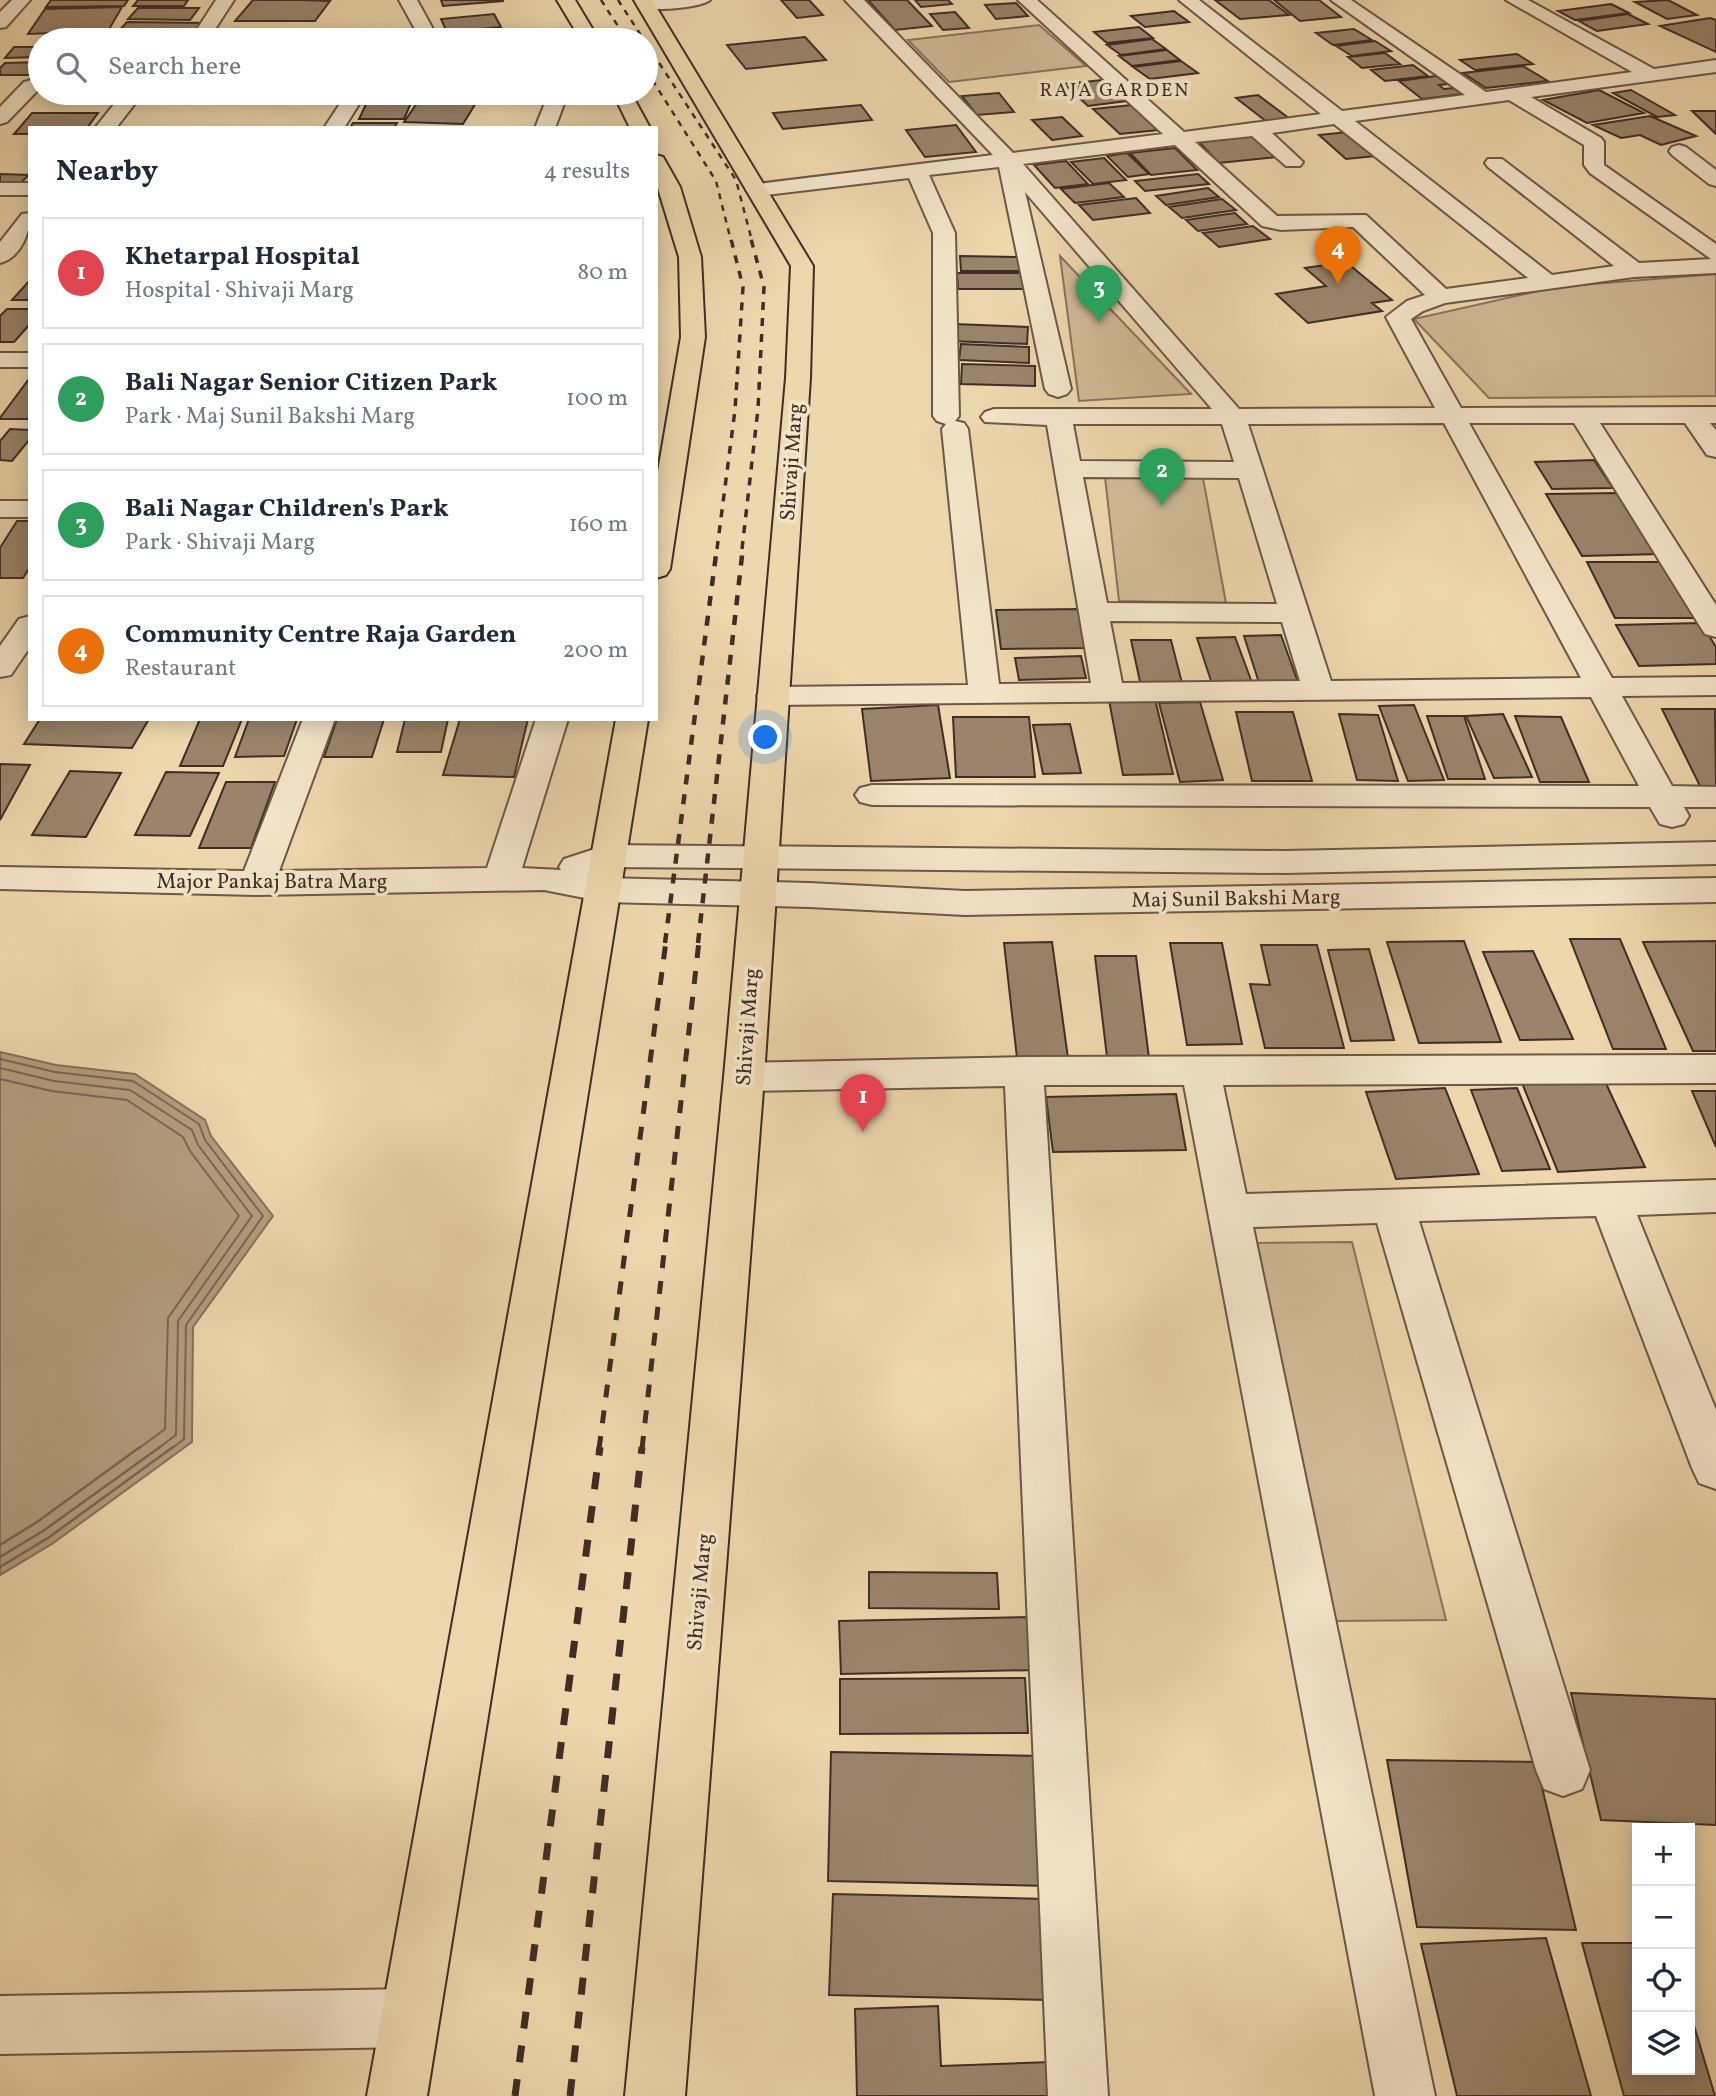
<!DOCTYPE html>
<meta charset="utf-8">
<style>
:root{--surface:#fff;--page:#f2f2f3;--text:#1f2937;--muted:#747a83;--line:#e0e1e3;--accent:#8f2418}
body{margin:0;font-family:Vollkorn,serif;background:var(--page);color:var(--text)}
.controls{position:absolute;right:21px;bottom:21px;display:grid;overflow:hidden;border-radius:0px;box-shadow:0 4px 18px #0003}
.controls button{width:63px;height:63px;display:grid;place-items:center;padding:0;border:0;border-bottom:2px solid var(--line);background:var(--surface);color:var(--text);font:35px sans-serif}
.you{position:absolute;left:766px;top:738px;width:24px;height:24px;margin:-18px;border:5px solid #fff;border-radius:50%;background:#1a73e8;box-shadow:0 0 0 10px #1a73e833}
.badge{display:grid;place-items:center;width:46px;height:46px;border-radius:50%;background:var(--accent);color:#fff;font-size:23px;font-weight:700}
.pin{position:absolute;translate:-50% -58px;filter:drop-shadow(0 2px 4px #0008)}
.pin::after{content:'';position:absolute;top:37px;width:24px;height:21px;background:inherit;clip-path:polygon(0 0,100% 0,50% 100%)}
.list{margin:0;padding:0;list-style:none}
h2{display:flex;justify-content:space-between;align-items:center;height:91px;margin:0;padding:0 28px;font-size:30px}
h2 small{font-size:23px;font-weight:400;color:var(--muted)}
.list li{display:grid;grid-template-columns:46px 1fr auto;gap:21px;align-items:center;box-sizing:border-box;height:112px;margin:0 14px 14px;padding:0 14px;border:2px solid var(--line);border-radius:0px}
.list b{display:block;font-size:26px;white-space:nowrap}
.list p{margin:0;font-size:23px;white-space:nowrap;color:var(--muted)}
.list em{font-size:23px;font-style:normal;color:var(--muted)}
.icon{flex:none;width:38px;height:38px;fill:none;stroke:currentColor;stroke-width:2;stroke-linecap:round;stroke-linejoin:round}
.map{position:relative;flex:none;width:1716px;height:2096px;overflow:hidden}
.search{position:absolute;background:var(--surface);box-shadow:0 4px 18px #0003;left:28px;top:28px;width:630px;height:77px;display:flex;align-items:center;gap:18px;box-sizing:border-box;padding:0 24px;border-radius:38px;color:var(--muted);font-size:26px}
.panel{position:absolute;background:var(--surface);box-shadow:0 4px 18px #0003;left:28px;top:126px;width:630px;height:595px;border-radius:0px}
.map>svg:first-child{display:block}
</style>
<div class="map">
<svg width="1716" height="2096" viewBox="0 0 1716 2096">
<rect width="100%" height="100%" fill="#edd7ac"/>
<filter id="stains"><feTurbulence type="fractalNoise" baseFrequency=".00286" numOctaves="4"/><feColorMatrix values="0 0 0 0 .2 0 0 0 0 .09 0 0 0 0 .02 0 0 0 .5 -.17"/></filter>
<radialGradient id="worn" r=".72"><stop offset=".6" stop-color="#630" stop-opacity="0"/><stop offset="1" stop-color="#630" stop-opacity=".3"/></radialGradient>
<path fill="#d0ba95" stroke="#88745e" stroke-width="2" d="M1039,25L1086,66L949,82L908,40Z
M1060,256L1191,394L1079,401Z
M1716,274V396L1489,398L1414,319L1556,287Z
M1105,477L1203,478L1226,603L1119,601Z
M1352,1242L1446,1620L1334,1621L1257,1243Z"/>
<path fill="#b29d7e" stroke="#84705b" stroke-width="2" d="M0,1052L56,1065L135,1074L205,1120L211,1136L273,1216L193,1327L192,1442L52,1544L0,1575Z"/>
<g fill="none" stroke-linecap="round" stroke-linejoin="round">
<path stroke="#796552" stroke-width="2" d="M0,1059L55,1072L133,1081L199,1124L205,1140L263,1216L186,1325L184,1439L171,1449
M0,1068L54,1081L130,1090L192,1130L198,1145L252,1216L178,1321L176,1435L157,1449
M0,1079L52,1091L127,1100L183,1137L190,1151L239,1216L168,1318L165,1429L138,1449"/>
<path stroke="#796552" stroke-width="2.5" d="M0,1545L37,1522L140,1447
M0,1557L43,1531L160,1447
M0,1567L48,1538L173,1447"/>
</g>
<path fill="#9a856c" stroke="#402d26" stroke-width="2" d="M51,0H128L124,6L46,7Z
M138,0H188L184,6H133Z
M253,0H301L330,1L315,21H235Z
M441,0H503V1L443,6Z
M781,0H809L823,15L797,18Z
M868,0H907L932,26L895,30Z
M915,0H948L952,4L921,7Z
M1215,0H1269L1289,15L1240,19Z
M1274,0H1319L1341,17L1300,21Z
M1668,0L1697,15L1667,19L1635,2Z
M1016,3L1028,16L996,19L985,5Z
M1611,4L1629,13L1575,20L1558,11Z
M122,7L108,31L28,34L45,9Z
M138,8H199L190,20L128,19Z
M1174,11L1189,22L1145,27L1131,16Z
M955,12L969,28L943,30L930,14Z
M494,14L501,27L447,32L441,19Z
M1628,14L1648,24L1597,31L1579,21Z
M1710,18L1716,20V52L1660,26Z
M127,22L205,23L196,34H116Z
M1139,27L1153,38L1107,43L1094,32Z
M1354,29L1372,40L1333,45L1316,33Z
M408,31L411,40L323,39Z
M805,37L826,60L746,69L727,45Z
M1152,39L1166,49L1121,55L1107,45Z
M1375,41L1391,51L1352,56L1336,46Z
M14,47H40V57L5,58Z
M1167,50L1180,60L1132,66L1119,56Z
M1385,53L1400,64L1362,68L1348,57Z
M1517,54L1533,64L1475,70L1460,60Z
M1181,61L1198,73L1150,79L1133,67Z
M40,62V75H0V68L5,63Z
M1413,65L1428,76L1385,81L1371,70Z
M1523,66L1548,81L1486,88L1463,73Z
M1436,76L1448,84L1439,85L1444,89L1453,88L1462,94L1422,99L1399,81Z
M1102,80L1127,101L1088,106L1064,84Z
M1599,90L1644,113L1587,123L1543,100Z
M1631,90L1675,115L1657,117L1613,93Z
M999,93L1014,112L977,115L962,96Z
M1258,95L1290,119L1267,122L1236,98Z
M370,96H414L404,119H359Z
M422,96L479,98L463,124L404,122Z
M861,105L872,120L783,129L773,113Z
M1132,105L1159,130L1120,134L1093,109Z
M1692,111H1716V134Z
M32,113H98L87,128H30V134H14Z
M1650,116L1696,136L1661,145L1640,135L1621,138L1593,125Z
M1062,117L1082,136L1052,140L1032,120Z
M353,123H397L394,128H350Z
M956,125L976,152L925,157L906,130Z
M1348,132L1376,156L1346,159L1319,135Z
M1256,136L1277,157L1219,163L1199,142Z
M1175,148L1197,170L1151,175L1130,153Z
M1127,153L1149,174L1128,177L1107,156Z
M1104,158L1126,180L1093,184L1071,162Z
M1066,161L1088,184L1055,188L1034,165Z
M0,174L29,175L15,188L0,187Z
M1198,174L1209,184L1145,191L1135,181Z
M1109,183L1124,197L1075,203L1061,189Z
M1208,188L1219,197L1166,205L1156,196Z
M1136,198L1150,213L1093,220L1079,205Z
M1222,199L1236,210L1182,218L1169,207Z
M1235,213L1247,224L1198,231L1186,220Z
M1253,226L1270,239L1219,247L1203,233Z
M960,256L1025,257L1027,271H961Z
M1346,262L1392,300L1372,303L1382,311L1308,323L1276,294L1326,286L1305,268Z
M957,273H1024L1026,289H958Z
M30,280V300H12Z
M7,309H30V324L14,342H0V316Z
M954,324L1028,327L1027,344L951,341Z
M961,344L1029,347V363L959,360Z
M962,364L1035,366V386L961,384Z
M29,379L30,419H0V418Z
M10,429L30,430V439L12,461L0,460V441Z
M1594,460L1613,488L1552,489L1535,462Z
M1620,493L1659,554L1582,556L1546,494Z
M17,521H30V567L23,578H0V548Z
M1587,562H1663L1695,618H1615Z
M1080,609L1087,648L1001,649L996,610Z
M1701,623L1716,647V664L1639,666L1616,625Z
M1281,635L1300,688L1261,689L1244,636Z
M1235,637L1254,688L1214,690L1197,638Z
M1131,640H1171L1184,691H1142Z
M1081,656L1086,678L1019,680L1015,658Z
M1155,699L1173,774L1123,775L1109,700Z
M1200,702L1223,780L1180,782L1159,703Z
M938,705L950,778L871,781L862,709Z
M1414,705L1444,780L1408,781L1379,706Z
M1662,709H1715L1716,788H1701Z
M1236,712H1293L1312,781H1252Z
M1339,714L1378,715L1398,781L1357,780Z
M1503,714L1532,777L1494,778L1466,716Z
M1427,716H1464L1485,779H1448Z
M1515,716L1561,717L1589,782H1540Z
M953,717H1029L1035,777H956Z
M40,719H149L132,748L24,744Z
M200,719H242L223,766H180Z
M249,719H297L284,756L235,757Z
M337,719H384L372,757H324Z
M405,719H448L441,752H397Z
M460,719H528L514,777L443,775Z
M1070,724L1081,773L1043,774L1033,725Z
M0,764L30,765L0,820Z
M70,771L121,773L86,837L32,835Z
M166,772L219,773L190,836L135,835Z
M226,782H275L251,848H199Z
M1570,939H1620L1666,1049H1613Z
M1464,941L1501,1042L1419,1043L1387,942Z
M1716,941V1051H1693L1643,942Z
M1052,942L1068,1058H1017L1004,943Z
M1170,943H1222L1242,1044L1187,1045Z
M1261,945H1317L1344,1048H1265L1250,984L1270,985Z
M1369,949L1394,1040L1351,1041L1328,950Z
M1533,951L1573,1039L1520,1040L1483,952Z
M1095,956H1136L1149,1058L1107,1057Z
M1602,1075L1645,1167L1558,1172L1520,1078Z
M1445,1088L1479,1174L1396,1179L1366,1092Z
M1517,1088L1550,1169L1502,1171L1471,1090Z
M1692,1091H1716V1147Z
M1176,1094L1186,1150L1053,1152L1046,1097Z
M869,1572L997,1573L999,1609L869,1608Z
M1031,1617L1036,1670L841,1674L839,1621Z
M1025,1678L1028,1733L840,1734V1679Z
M1571,1693L1716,1699V1825L1601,1820Z
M831,1752L1041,1756L1048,1886L828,1881Z
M1387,1760L1536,1762L1576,1930L1417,1927Z
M833,1894L1045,1899L1049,2000L829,1995Z
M1546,1938L1591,2096H1457L1421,1944Z
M1582,1943H1637V2070H1690V2012L1715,2096H1624Z
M938,2006L941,2066L1051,2062L1054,2096H857L855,2009Z"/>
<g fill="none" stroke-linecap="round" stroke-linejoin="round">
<defs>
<path id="minor" d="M12,0H30L6,27L0,28V12Z
M216,0H234L208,40H190Z
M399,0H417L439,40H421Z
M645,0H710C701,8 645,13 637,5Z
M845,0H864L1013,153L1163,134L1018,0H1037L1184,132L1321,114L1179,0H1199L1342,111L1465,95L1331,0H1351L1486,92L1632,72L1506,0H1528L1654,69L1716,60V72L1531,97L1601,138L1604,142V165L1716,244V273L1634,277L1445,303L1423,311L1411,319L1461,408L1716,407V423H1710L1716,430V457L1707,455L1685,423H1600L1716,605V637L1705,634L1701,628L1574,423H1469L1612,678L1716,677V695L1622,696L1672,786L1716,787V807H1684L1689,816L1684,824L1672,827L1660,824L1650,807L872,805L860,802L855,795L860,788L872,785L1639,786L1591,697L773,705L762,703L757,696L762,689L773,687L968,685L942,429L946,424L937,421L933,416V233L909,178L757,196L750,194L746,190L750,186L757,184L993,155ZM1509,100L1584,145V165L1590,173L1711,259L1639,263L1502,159H1488L1485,163L1488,167L1614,266L1552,275L1355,121ZM1334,124L1528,278L1446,289L1366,215L1277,216L1195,142L1252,136L1286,166H1300L1303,162L1272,133ZM1175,145L1262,226L1281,230L1353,227L1425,295L1407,301L1386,317L1435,408L1239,409L1023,164ZM999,167L1045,389L1049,394L1058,397L1067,394L1071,389L1025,192L1212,409H994L985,412L981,417L985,422L1047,425L1091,683L999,684L968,429L964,423L955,421L959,416L955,233L929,175ZM1444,423L1581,678L1331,681L1248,424ZM1073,424H1222L1234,462L1080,461ZM1083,477L1239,478L1277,604L1107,603ZM1110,621L1282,622L1300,681L1122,683Z
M31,80L40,86L38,90L7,122L0,124V107L24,82Z
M123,93H143L116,128H95Z
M347,93H366L344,128H324Z
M549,93H568L555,128H535Z
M1679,145L1686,147L1716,170V186L1709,184L1672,155L1669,151L1672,147Z
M0,183H30V195H0Z
M30,213C30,232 22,257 0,263V242L22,214Z
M0,353H30V367H0Z
M0,501H30V517H0Z
M30,616V647L11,675L0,677V646L19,619Z
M303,719H335L279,871L487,868L536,719H568L522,868L561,870L559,867L564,859L607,845L1285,851L1716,842V864L1285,873L610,867L587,875L605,878L809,883L965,891L1716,878V902L965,915L809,907L605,902L544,890L257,895L0,889V867L244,871Z
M1716,1055V1083L1223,1085L1246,1194L1716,1180V1212L1637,1215L1716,1410V1489L1699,1483L1692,1468L1596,1216L1419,1221L1590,1770L1582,1789L1563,1796L1544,1789L1536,1770L1377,1223L1253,1227L1435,2096H1375L1184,1085H1044L1108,2096H1048L1005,1086L744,1091L730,1087L724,1077L730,1067L744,1063L1024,1057Z
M410,1989L431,1997L439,2018L431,2039L410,2047L0,2054V1996Z"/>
<path id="major" d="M557,0H575L599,40H581Z
M634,0H652L813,266L810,378L764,1077L685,2096H625L724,1077L786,378L791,266Z
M613,93H631L650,128H630Z
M656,155L663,157L680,187L701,257L705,337L670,569L666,575L656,578V483L681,337L679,257L656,182Z
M616,719H648L427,2096H367Z"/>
</defs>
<use href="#minor" stroke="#6b5848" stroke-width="4"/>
<use href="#major" stroke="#402d26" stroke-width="4"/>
<use href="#minor" fill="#f3e5c9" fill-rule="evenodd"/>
<use href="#major" fill="#edd7ac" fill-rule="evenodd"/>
<path stroke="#402d26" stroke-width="2.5" stroke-dasharray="6 6" stroke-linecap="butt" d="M601,0L627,40
M618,0L644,40
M646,43L736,180L752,241
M646,70L716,181L731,241"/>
<path stroke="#402d26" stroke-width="3.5" stroke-dasharray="8 8" stroke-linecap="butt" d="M717,549L735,410L743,287L731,239
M742,549L758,409L764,287L751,239"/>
<path stroke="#402d26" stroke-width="4.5" stroke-dasharray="10 10" stroke-linecap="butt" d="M665,943L717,547
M698,943L743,547"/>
<path stroke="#402d26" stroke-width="5" stroke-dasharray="13 13" stroke-linecap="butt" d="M599,1449L666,941
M642,1449L699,941"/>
<path stroke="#402d26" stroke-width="7" stroke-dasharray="17 17" stroke-linecap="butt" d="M515,2096L600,1447
M570,2096L642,1447"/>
</g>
<g text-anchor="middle" stroke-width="7" stroke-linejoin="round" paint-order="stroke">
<g font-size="19" letter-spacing="2" fill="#402d26" stroke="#f3e5c9">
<text x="1115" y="96">RAJA GARDEN</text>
</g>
<g font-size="21" fill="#402d26" stroke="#f3e5c9">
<text transform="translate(791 462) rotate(-86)" y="7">Shivaji Marg</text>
<text x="272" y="888">Major Pankaj Batra Marg</text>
<text transform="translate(1236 898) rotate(-1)" y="7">Maj Sunil Bakshi Marg</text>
<text transform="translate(747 1027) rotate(-86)" y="7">Shivaji Marg</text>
<text transform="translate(699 1592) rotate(-85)" y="7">Shivaji Marg</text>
</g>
</g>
<rect width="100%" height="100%" filter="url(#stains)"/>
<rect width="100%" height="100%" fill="url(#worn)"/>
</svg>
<div class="controls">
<button>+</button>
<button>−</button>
<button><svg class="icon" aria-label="locate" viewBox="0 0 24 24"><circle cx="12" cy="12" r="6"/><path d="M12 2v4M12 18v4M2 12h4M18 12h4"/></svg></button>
<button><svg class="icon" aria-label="layers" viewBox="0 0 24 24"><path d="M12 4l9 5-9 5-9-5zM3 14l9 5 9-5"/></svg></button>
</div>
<div class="you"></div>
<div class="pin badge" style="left:863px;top:1132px;background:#e0444e">1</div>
<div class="pin badge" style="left:1162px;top:506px;background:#2e9e5b">2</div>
<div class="pin badge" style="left:1099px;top:323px;background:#2e9e5b">3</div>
<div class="pin badge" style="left:1338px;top:284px;background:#e8710a">4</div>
<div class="search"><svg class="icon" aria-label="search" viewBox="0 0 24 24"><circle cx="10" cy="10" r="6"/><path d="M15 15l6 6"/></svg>Search here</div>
<section class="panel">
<h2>Nearby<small>4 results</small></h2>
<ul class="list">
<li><span class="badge" style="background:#e0444e">1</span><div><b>Khetarpal Hospital</b><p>Hospital · Shivaji Marg</p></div><em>80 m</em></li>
<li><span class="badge" style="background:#2e9e5b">2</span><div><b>Bali Nagar Senior Citizen Park</b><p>Park · Maj Sunil Bakshi Marg</p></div><em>100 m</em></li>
<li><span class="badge" style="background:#2e9e5b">3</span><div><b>Bali Nagar Children's Park</b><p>Park · Shivaji Marg</p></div><em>160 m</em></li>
<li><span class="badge" style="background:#e8710a">4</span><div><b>Community Centre Raja Garden</b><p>Restaurant</p></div><em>200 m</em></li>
</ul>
</section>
</div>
